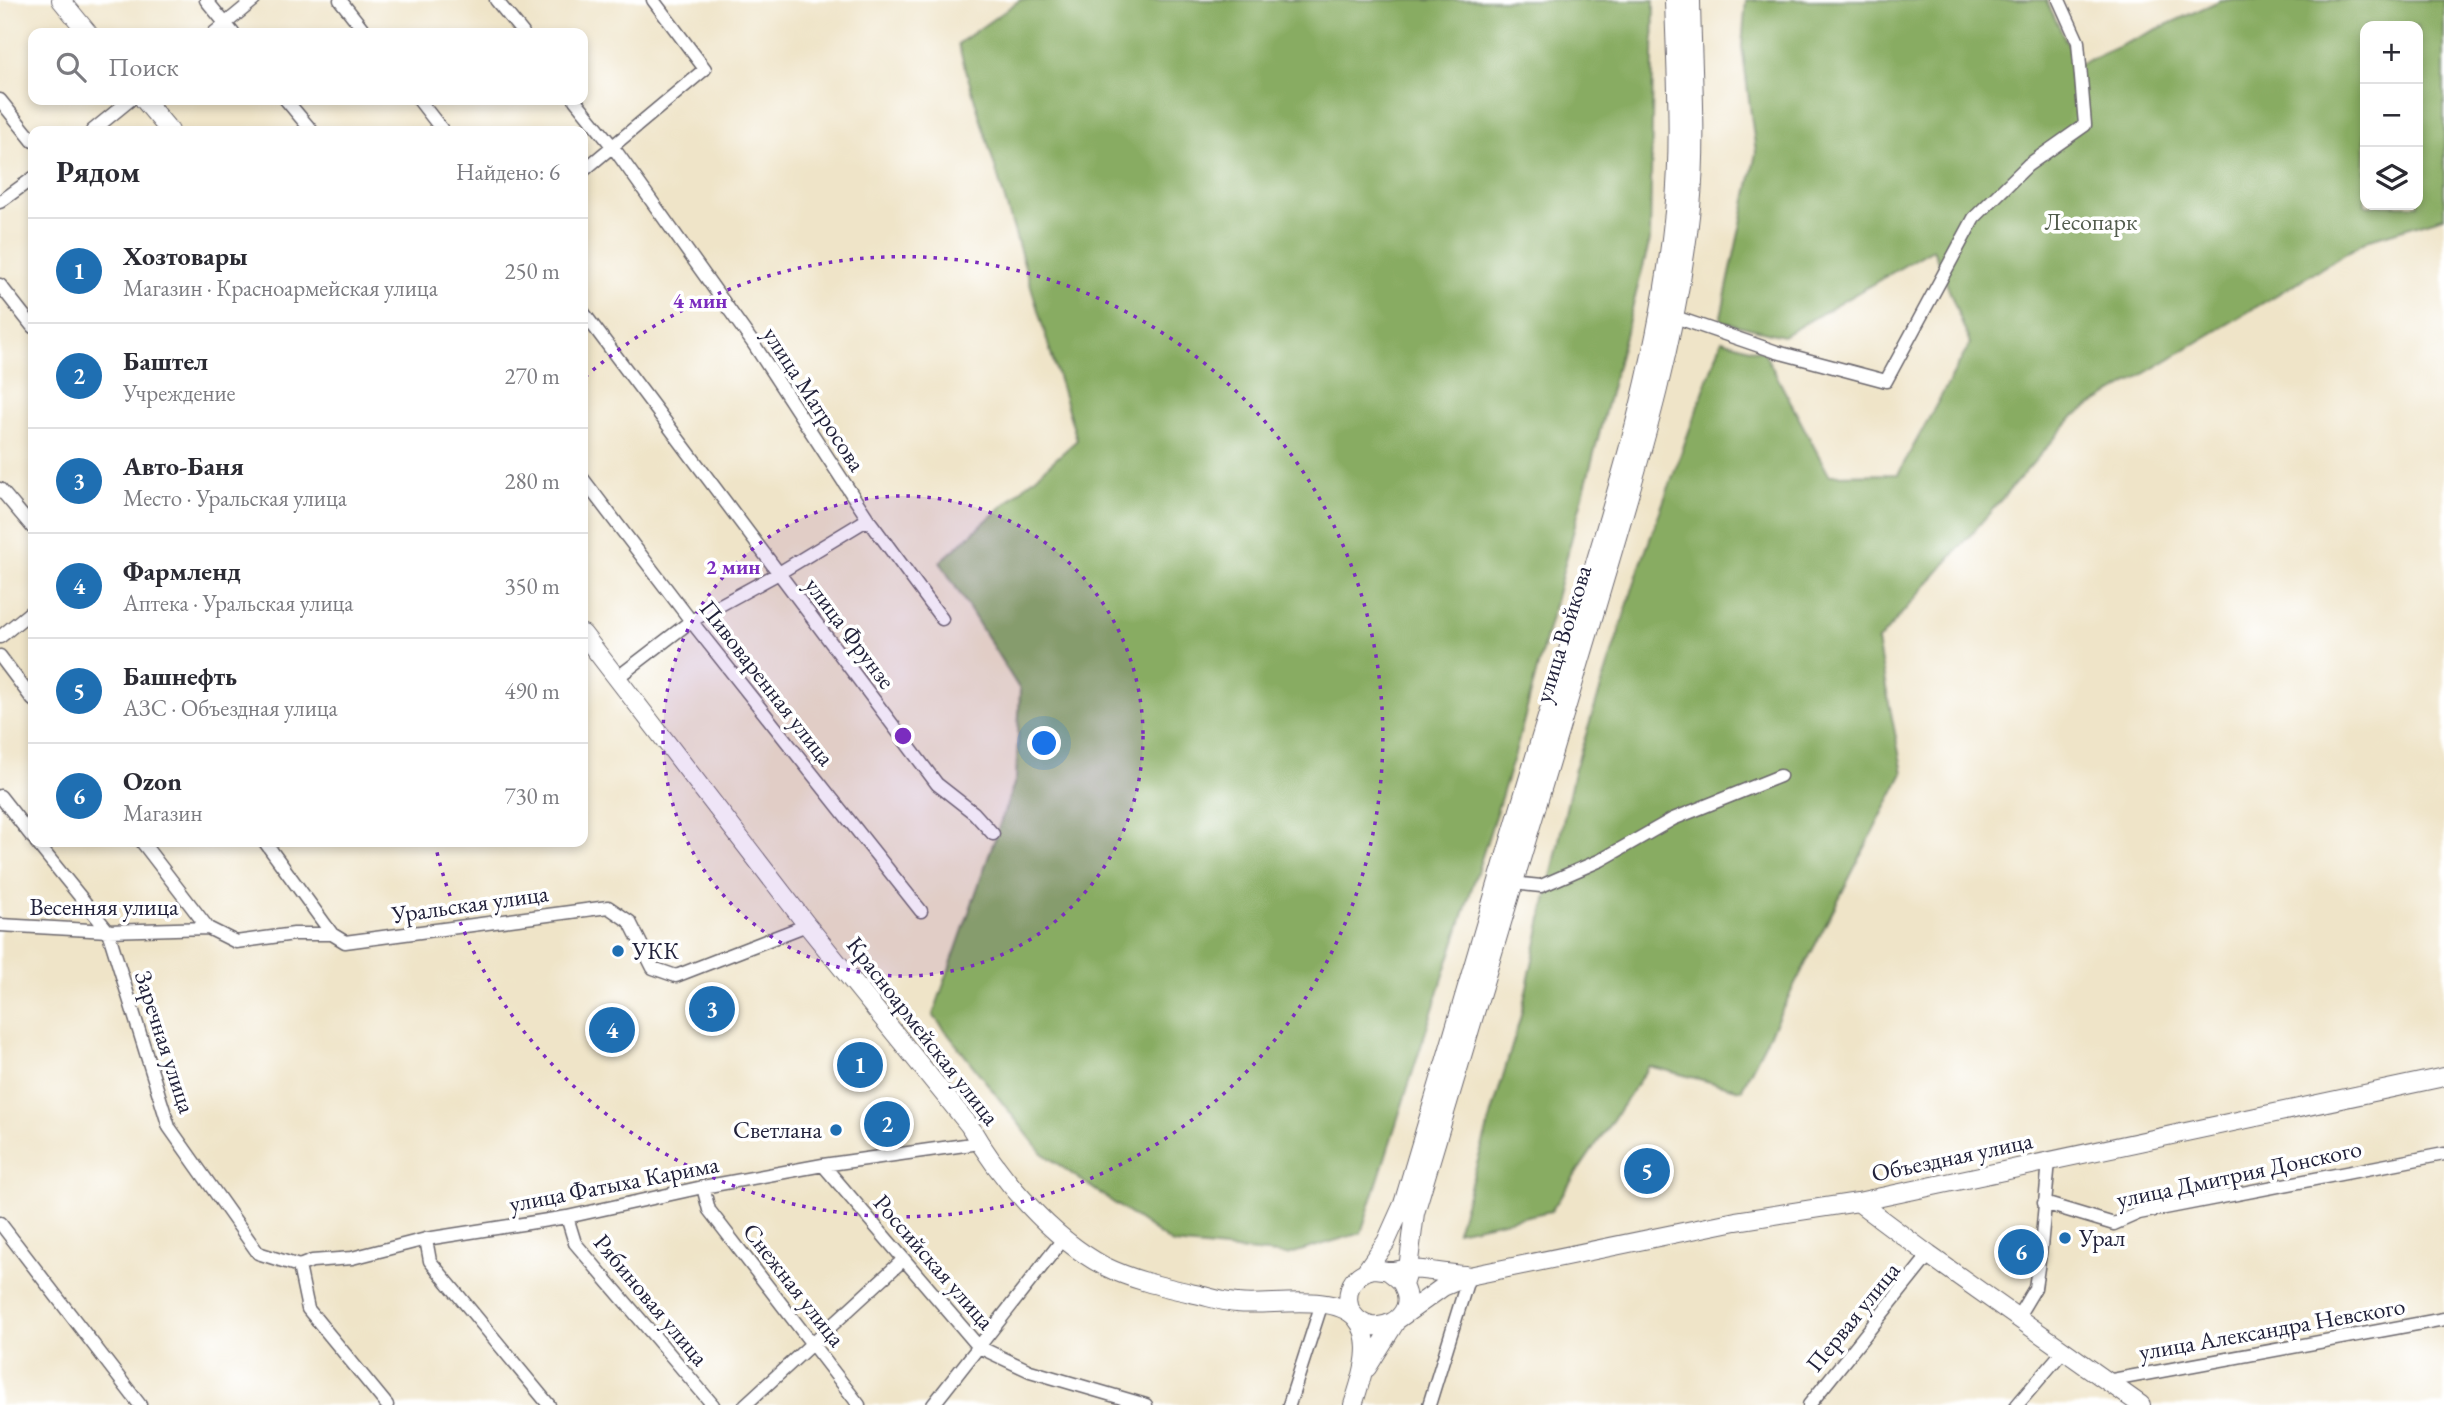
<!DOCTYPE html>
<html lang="ru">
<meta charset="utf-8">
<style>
:root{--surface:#fff;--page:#f2f2f3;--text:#2b2b33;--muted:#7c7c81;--line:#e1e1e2;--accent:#1f6fb2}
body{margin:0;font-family:"EB Garamond",serif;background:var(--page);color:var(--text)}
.controls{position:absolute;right:21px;top:21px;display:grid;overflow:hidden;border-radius:14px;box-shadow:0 4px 10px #0003}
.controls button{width:63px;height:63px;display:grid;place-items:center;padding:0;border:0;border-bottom:2px solid var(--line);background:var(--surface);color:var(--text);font:35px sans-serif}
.you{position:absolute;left:1045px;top:744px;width:24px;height:24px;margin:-18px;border:5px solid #fff;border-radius:50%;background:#1a73e8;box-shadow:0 0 0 10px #1a73e833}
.badge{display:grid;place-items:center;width:46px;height:46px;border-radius:50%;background:var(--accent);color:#fff;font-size:23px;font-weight:700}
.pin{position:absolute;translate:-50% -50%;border:4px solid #fff;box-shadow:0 2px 7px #0006}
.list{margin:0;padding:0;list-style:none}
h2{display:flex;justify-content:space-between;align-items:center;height:91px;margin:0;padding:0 28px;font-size:30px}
h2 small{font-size:23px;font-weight:400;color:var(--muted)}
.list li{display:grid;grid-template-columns:46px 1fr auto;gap:21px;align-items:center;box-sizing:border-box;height:105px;padding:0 28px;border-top:2px solid var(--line)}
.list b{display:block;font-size:26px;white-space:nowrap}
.list p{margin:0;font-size:23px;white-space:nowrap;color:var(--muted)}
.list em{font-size:23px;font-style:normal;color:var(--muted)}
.icon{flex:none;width:38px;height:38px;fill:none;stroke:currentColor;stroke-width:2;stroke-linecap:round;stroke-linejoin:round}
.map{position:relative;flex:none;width:2444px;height:1405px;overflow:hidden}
.search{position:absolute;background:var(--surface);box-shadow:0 4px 10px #0003;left:28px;top:28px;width:560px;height:77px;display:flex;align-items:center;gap:18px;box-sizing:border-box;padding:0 24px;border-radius:14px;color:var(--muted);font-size:26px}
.panel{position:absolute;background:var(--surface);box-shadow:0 4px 10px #0003;left:28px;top:126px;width:560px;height:721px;border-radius:14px}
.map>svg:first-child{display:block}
</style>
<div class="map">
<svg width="2444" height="1405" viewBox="0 0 2444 1405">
<rect width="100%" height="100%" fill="#fff"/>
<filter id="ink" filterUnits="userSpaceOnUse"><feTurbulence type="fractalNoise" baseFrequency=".0143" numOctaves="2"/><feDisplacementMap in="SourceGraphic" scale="14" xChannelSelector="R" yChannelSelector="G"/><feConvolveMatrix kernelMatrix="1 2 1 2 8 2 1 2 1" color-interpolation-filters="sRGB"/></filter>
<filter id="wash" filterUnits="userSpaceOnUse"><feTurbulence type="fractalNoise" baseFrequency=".00686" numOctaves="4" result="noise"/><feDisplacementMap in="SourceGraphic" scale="28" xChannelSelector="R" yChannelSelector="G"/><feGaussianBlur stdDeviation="1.57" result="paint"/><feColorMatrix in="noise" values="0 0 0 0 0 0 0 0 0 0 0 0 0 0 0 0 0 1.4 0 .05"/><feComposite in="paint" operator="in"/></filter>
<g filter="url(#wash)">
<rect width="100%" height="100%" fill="#efe4c8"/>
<path fill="#88ac62" stroke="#55674e" stroke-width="2" fill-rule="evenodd" d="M1020,0H1654L1650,240L1515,754L1361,1233L1287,1255L1173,1244L1042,1153L933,1015L1016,778L1020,690L940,562L1077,440L958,44Z
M1746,0H2046L2078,65L2221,0H2444V217L2370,239L2074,416L1877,642L1903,773L1741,1090L1649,1066L1551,1211L1457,1231L1520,1019L1574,772L1638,572L1722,340L1764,352L1829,475L1898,474L1970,344L1933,249L1783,336L1720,321L1756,153L1742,46ZM2365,26H2418V205H2365Z"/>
</g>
<g filter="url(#ink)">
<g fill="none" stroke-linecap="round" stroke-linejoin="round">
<defs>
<path id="street" d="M206,0L233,33
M340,0L366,33
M496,0L523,33
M214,33L254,0
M0,100L33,141
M286,100L312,131
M419,100L443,131
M575,100L613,147L753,343L868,519L942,619
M92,131L130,100
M583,171L705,69L653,0
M0,202L33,178
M0,285L33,327
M583,312L937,784L974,813L993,834
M1675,317L1777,352L1886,381L1974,218L2028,165L2085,125L2078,42L2059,0
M583,479L691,621L921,911
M0,489L33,528
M0,637L33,610
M0,656L33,700
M618,677L691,621L779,573L868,519
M0,796L33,838
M36,842L108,931L169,1127L258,1253L299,1266L308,1309L387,1405
M142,842L208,928L236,942L294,934H332L345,942L608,907L630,922L653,968L676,976L807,925
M265,842L332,934
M1512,883L1541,886L1601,860L1673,819L1780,776
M0,925L108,931L208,928
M823,1165L979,1347L1030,1371L1146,1405
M703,1187L709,1210L859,1405
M2044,1203L2114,1224L2139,1213L2444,1154
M567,1217L575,1243L713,1405
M0,1223L140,1405
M426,1239L430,1261L549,1405
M299,1266L312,1261L352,1258L426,1239L567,1217L703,1187L823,1165L979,1143
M2017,1318L2035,1288L2041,1247L2049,1161
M2107,1381L2444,1319
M745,1405L903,1260
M933,1405L1064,1238
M1289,1405L1322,1303
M1429,1405L1469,1276
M1809,1405L1929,1255
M2017,1405L2064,1350"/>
<path id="secondary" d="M61,0L88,33
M144,100L170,131
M583,634L807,925L969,1125C998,1176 1051,1238 1104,1266C1132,1280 1164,1287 1195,1294C1209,1297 1223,1302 1237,1303C1269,1307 1333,1292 1356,1318C1376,1341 1361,1380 1353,1405
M1858,1202L1929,1255L2141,1405
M1388,1271C1393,1275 1401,1280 1403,1286C1420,1317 1373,1342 1353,1314C1348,1307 1347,1297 1350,1288C1353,1278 1363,1271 1374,1269C1379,1269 1385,1271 1390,1271C1395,1271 1401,1269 1406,1269C1426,1269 1446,1274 1465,1275
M1365,1272L1386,1242L1403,1204C1452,1041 1498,877 1548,714C1599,549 1657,384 1674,212C1681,142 1676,70 1674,0
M1403,1285L1408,1269L1415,1213C1472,1020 1531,828 1588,635C1629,494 1676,354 1691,207C1698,139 1692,69 1691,0
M1367,1368L1397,1320L1443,1287L1469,1276L1736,1221L1858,1202L2444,1077"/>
</defs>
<use href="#street" stroke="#6a666c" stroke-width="15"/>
<use href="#secondary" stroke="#6a666c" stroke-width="20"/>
<use href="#street" stroke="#fff" stroke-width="12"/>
<use href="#secondary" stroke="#fff" stroke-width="18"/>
</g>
</g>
<circle cx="903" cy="736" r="240" fill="#7b2cbf" fill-opacity=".12"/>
<g fill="none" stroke="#7b2cbf" stroke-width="3.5" stroke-dasharray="3.5 7">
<circle cx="903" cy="736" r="240"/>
<path d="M585 377A480 480 0 1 1 435 844"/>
</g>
<g fill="#1f6fb2" stroke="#fff" stroke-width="2.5">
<circle cx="618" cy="951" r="7"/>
<circle cx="836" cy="1130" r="7"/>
<circle cx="2065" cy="1238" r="7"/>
</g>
<g text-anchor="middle" stroke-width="7" stroke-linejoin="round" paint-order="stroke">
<g font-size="24" fill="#525c4d" stroke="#fff">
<text x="2091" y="230">Лесопарк</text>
</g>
<g font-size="24" fill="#22223b" stroke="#fff">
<text transform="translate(814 399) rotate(57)" y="8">улица Матросова</text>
<text transform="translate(850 633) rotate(53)" y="8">улица Фрунзе</text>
<text transform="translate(1563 634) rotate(-73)" y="8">улица Войкова</text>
<text transform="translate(767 683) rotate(52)" y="8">Пивоваренная улица</text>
<text transform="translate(470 904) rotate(-8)" y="8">Уральская улица</text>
<text x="104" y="915">Весенняя улица</text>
<text transform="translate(923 1031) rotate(52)" y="8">Красноармейская улица</text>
<text transform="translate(165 1042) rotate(72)" y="8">Заречная улица</text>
<text transform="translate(1952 1157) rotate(-12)" y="8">Объездная улица</text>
<text transform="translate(2239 1174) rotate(-12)" y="8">улица Дмитрия Донского</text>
<text transform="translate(614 1184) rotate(-11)" y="8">улица Фатыха Карима</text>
<text transform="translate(934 1262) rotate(49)" y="8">Российская улица</text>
<text transform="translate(794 1285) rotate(52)" y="8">Снежная улица</text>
<text transform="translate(651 1300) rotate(50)" y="8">Рябиновая улица</text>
<text transform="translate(1853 1317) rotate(-51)" y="8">Первая улица</text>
<text transform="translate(2272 1329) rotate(-10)" y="8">улица Александра Невского</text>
</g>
<g font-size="24" fill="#22223b" stroke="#fff" text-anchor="start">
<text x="632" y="959">УКК</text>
<text x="822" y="1138" text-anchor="end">Светлана</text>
<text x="2079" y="1246">Урал</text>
</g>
</g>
<circle cx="903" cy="736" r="10" fill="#7b2cbf" stroke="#fff" stroke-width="3.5"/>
<g font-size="21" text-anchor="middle" font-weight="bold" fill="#7b2cbf" stroke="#fff" stroke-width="7" stroke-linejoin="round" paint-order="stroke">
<text x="700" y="308">4 мин</text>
<text x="733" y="574">2 мин</text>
</g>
</svg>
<div class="controls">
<button>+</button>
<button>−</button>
<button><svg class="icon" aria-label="layers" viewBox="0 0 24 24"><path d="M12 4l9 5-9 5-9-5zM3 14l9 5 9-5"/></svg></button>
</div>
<div class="you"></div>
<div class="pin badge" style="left:860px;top:1065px">1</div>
<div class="pin badge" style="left:887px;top:1124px">2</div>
<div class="pin badge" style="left:712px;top:1009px">3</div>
<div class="pin badge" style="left:612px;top:1030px">4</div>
<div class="pin badge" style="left:1647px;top:1171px">5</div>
<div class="pin badge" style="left:2021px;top:1252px">6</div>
<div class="search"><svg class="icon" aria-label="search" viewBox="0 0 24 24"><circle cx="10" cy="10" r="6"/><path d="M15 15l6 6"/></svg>Поиск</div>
<section class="panel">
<h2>Рядом<small>Найдено: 6</small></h2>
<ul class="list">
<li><span class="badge">1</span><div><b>Хозтовары</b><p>Магазин · Красноармейская улица</p></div><em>250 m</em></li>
<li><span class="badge">2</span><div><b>Баштел</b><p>Учреждение</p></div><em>270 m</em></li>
<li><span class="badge">3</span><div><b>Авто-Баня</b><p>Место · Уральская улица</p></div><em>280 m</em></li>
<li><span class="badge">4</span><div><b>Фармленд</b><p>Аптека · Уральская улица</p></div><em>350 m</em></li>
<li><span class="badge">5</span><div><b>Башнефть</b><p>АЗС · Объездная улица</p></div><em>490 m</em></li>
<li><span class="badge">6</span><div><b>Ozon</b><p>Магазин</p></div><em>730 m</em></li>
</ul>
</section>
</div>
